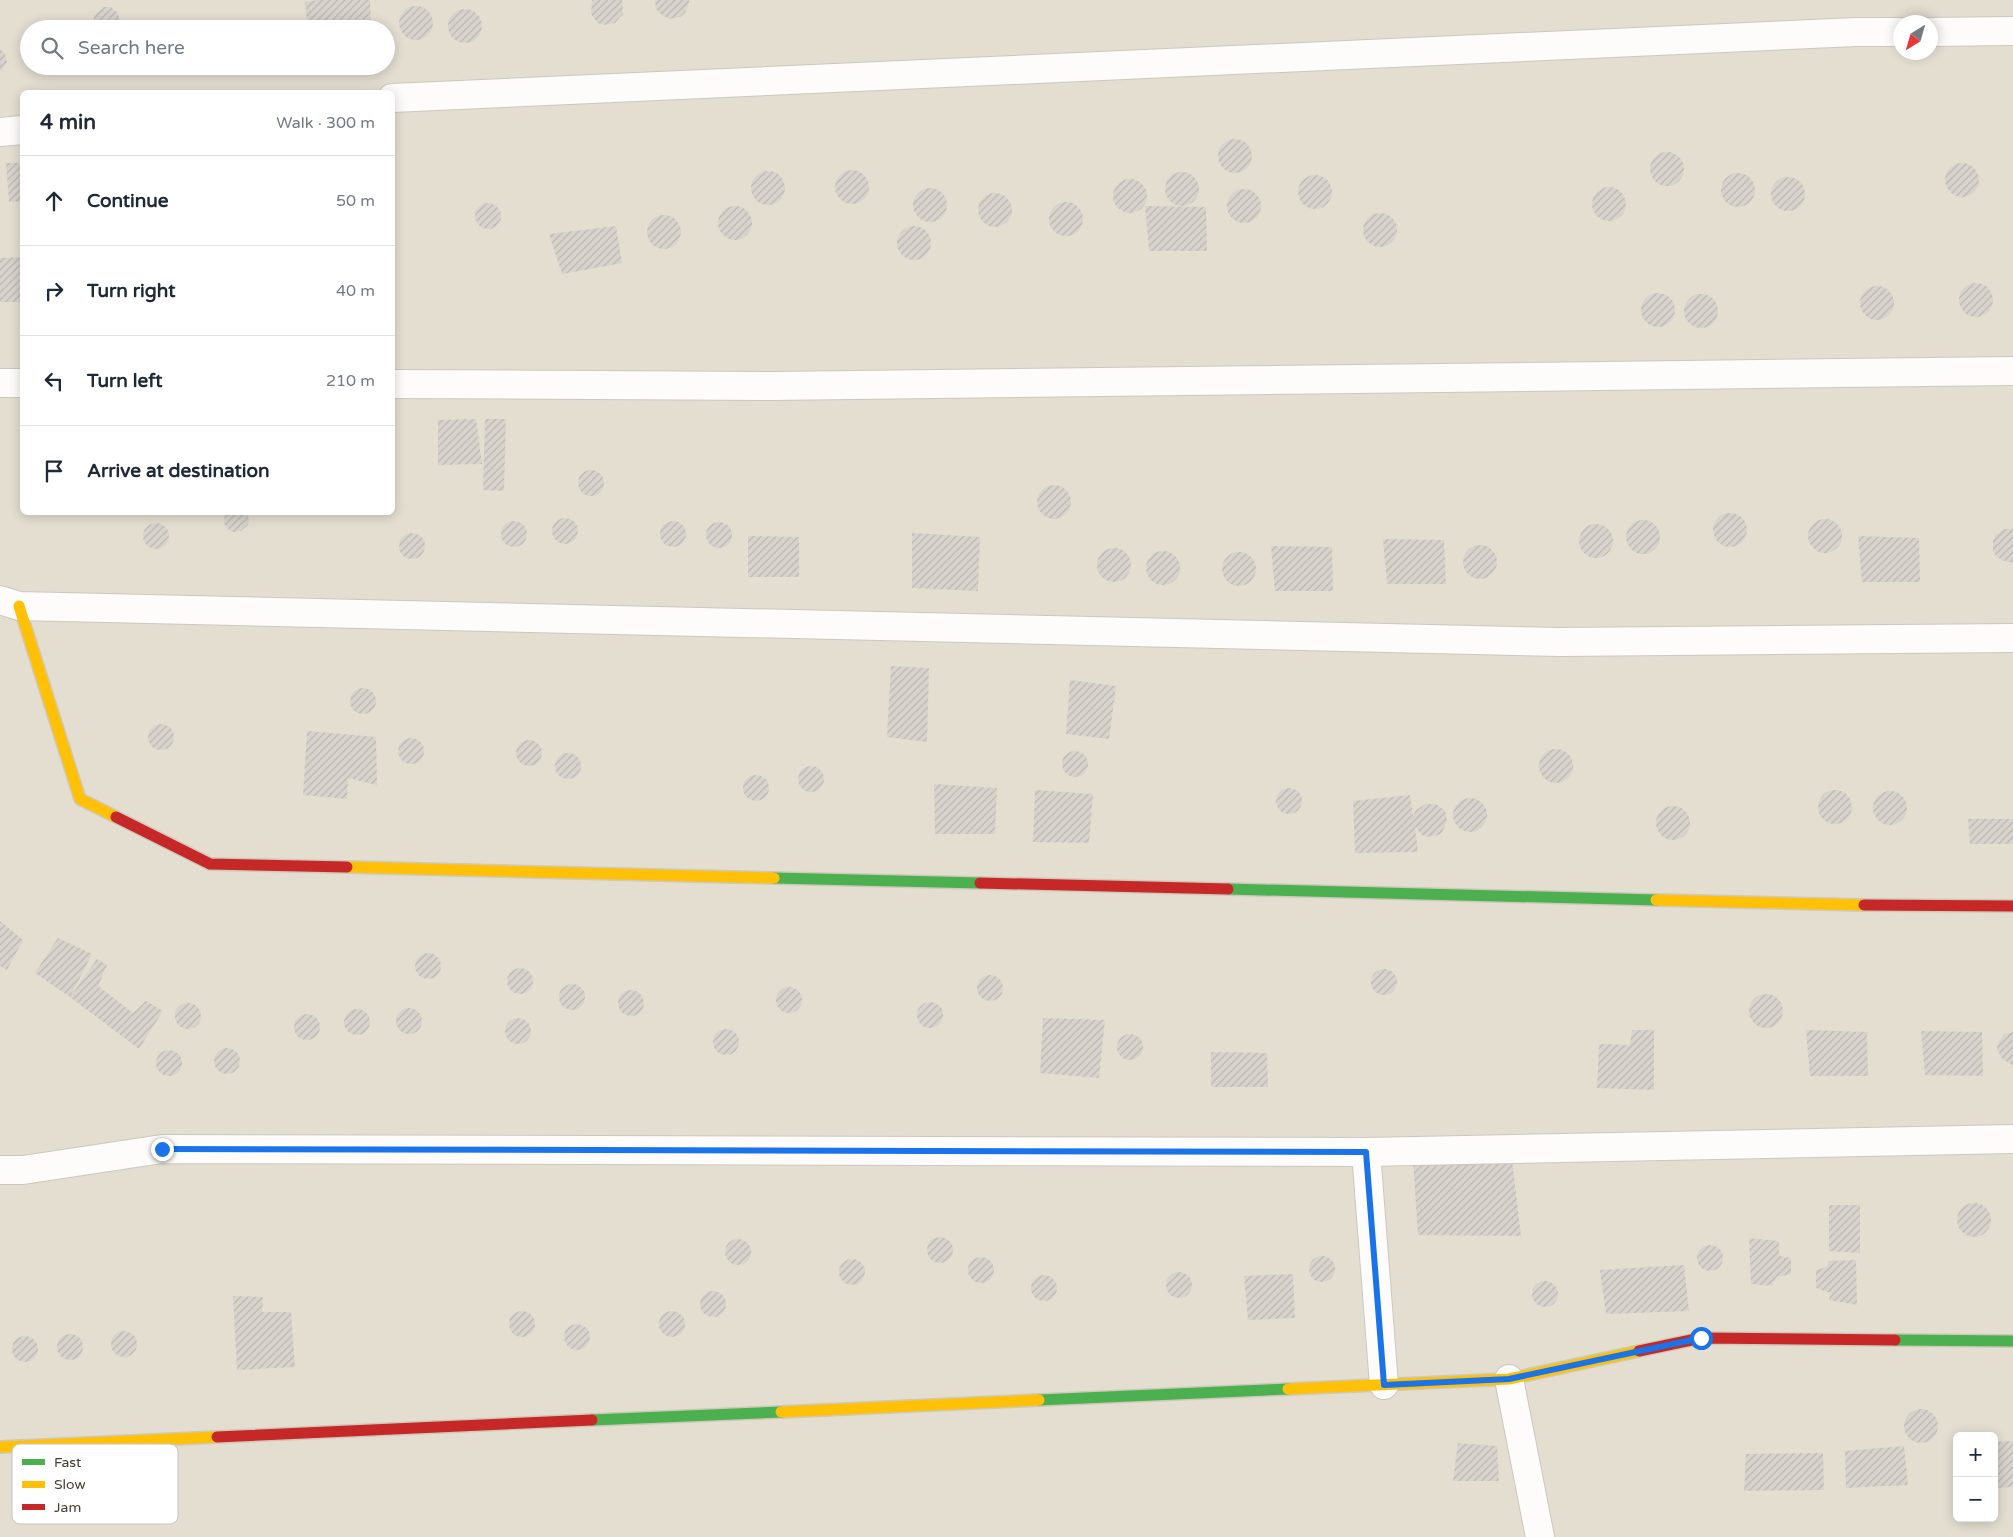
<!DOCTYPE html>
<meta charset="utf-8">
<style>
:root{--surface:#fff;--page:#f6f6f7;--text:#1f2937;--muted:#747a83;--line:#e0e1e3}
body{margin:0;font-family:"Varela Round",sans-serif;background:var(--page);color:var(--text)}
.controls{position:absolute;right:15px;bottom:15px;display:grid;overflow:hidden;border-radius:8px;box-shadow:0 2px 12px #0003}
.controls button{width:45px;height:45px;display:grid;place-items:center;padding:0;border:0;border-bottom:1px solid var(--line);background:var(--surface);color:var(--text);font:25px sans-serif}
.compass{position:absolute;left:1893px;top:15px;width:45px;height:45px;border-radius:50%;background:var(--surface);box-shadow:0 2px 12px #0003;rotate:217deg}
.stop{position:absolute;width:15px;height:15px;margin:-11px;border:4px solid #1a73e8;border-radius:50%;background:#fff}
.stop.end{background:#1a73e8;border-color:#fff;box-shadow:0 1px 5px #0008}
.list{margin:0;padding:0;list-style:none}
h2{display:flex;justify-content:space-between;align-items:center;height:65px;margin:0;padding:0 20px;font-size:21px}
h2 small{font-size:16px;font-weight:400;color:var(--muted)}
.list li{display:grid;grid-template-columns:32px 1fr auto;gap:15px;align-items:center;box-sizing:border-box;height:90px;padding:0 20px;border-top:1px solid var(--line)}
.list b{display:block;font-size:19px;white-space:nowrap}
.list em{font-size:16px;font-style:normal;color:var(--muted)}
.icon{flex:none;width:28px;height:28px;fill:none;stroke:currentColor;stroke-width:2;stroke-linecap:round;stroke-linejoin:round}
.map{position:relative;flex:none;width:2013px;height:1537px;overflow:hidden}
.search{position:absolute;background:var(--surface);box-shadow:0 2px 12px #0003;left:20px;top:20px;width:375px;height:55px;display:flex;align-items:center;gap:12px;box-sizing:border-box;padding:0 18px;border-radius:28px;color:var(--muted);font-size:19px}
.panel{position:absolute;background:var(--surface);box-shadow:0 2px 12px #0003;left:20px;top:90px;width:375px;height:425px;border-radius:8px}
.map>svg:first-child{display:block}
</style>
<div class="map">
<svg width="2013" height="1537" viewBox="0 0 2013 1537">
<defs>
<pattern id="building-hatch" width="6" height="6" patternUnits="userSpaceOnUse" patternTransform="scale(1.25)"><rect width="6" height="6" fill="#d8d4cd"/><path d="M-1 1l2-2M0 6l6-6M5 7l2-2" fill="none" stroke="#bbb7b0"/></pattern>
</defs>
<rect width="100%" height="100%" fill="#efece4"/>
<path fill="#e4ded1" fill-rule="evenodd" d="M0,0H2013V1537H0ZM1900,22H1930V52H1900ZM29,29H386V66H29ZM22,92H392V512H22ZM1957,1436H1994V1518H1957Z"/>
<path fill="url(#building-hatch)" d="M318,0H370L371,29H308L305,2Z
M592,0H622L623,14L615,23L604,25L598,23L591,14Z
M655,0H689V3L685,13L680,17L669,19L659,13L656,9Z
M399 23a17 17 0 1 1 34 0a17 17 0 1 1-34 0Z
M103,7H111L118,13L120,21L116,29H97L94,25V16Z
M448 26a17 17 0 1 1 34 0a17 17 0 1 1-34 0Z
M287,21L291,22L299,29H275L279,24Z
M0,49L5,54L7,62L0,72Z
M1218 156a17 17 0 1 1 34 0a17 17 0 1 1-34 0Z
M1650 169a17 17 0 1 1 34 0a17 17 0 1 1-34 0Z
M6,163H22V201L9,202Z
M1945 180a17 17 0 1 1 34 0a17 17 0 1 1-34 0Z
M835 187a17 17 0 1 1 34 0a17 17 0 1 1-34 0Z
M751 188a17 17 0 1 1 34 0a17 17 0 1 1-34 0Z
M1165 189a17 17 0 1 1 34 0a17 17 0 1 1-34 0Z
M1721 190a17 17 0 1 1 34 0a17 17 0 1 1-34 0Z
M1298 192a17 17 0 1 1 34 0a17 17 0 1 1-34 0Z
M1771 194a17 17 0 1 1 34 0a17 17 0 1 1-34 0Z
M1113 196a17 17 0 1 1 34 0a17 17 0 1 1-34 0Z
M1592 204a17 17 0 1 1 34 0a17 17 0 1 1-34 0Z
M913 205a17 17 0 1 1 34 0a17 17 0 1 1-34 0Z
M1227 206a17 17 0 1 1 34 0a17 17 0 1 1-34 0Z
M978 210a17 17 0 1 1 34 0a17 17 0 1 1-34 0Z
M1049 219a17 17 0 1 1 34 0a17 17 0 1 1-34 0Z
M475 216a13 13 0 1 1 26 0a13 13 0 1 1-26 0Z
M1145,206L1206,207L1207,251H1149Z
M718 223a17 17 0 1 1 34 0a17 17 0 1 1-34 0Z
M1363 230a17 17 0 1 1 34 0a17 17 0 1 1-34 0Z
M647 232a17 17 0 1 1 34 0a17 17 0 1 1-34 0Z
M616,226L622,263L562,274L549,234Z
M897 243a17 17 0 1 1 34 0a17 17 0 1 1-34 0Z
M22,257V302H0V258Z
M1959 300a17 17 0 1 1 34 0a17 17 0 1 1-34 0Z
M1860 303a17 17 0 1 1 34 0a17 17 0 1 1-34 0Z
M1641 310a17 17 0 1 1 34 0a17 17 0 1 1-34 0Z
M1684 311a17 17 0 1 1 34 0a17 17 0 1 1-34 0Z
M476,419L482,464L438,465V420Z
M485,419H506L504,491L483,490Z
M578 483a13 13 0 1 1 26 0a13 13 0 1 1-26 0Z
M1037 502a17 17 0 1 1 34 0a17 17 0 1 1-34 0Z
M225,512H247L249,520L248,525L241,531L233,532L229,530L224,524Z
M1713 530a17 17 0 1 1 34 0a17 17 0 1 1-34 0Z
M552 531a13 13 0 1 1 26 0a13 13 0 1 1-26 0Z
M1808 536a17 17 0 1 1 34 0a17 17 0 1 1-34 0Z
M1626 537a17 17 0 1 1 34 0a17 17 0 1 1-34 0Z
M501 534a13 13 0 1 1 26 0a13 13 0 1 1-26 0Z
M660 534a13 13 0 1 1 26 0a13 13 0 1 1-26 0Z
M706 535a13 13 0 1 1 26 0a13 13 0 1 1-26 0Z
M143 536a13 13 0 1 1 26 0a13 13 0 1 1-26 0Z
M1579 541a17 17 0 1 1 34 0a17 17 0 1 1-34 0Z
M2004,529H2013V563L2001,560L1993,552V541L1995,536Z
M399 546a13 13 0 1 1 26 0a13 13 0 1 1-26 0Z
M912,533L980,537L978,591L912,588Z
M748,536L799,537V577H748Z
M1858,536L1919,538L1920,582H1862Z
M1383,539L1444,540L1446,584H1387Z
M1463 562a17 17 0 1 1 34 0a17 17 0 1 1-34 0Z
M1271,546L1332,547L1333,591H1275Z
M1097 565a17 17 0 1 1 34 0a17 17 0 1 1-34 0Z
M1146 568a17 17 0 1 1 34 0a17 17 0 1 1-34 0Z
M1222 569a17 17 0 1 1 34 0a17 17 0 1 1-34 0Z
M891,666L929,668L927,742L887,737Z
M1070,680L1116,686L1109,739L1066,734Z
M350 701a13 13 0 1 1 26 0a13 13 0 1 1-26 0Z
M148 737a13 13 0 1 1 26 0a13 13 0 1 1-26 0Z
M307,731L376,737L377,785L348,778L347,799L303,795Z
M398 751a13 13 0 1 1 26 0a13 13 0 1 1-26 0Z
M516 753a13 13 0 1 1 26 0a13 13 0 1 1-26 0Z
M1539 766a17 17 0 1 1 34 0a17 17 0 1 1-34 0Z
M1062 764a13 13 0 1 1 26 0a13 13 0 1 1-26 0Z
M555 766a13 13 0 1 1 26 0a13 13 0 1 1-26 0Z
M798 779a13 13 0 1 1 26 0a13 13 0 1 1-26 0Z
M743 788a13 13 0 1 1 26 0a13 13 0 1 1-26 0Z
M934,784L997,788L995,834H935Z
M1276 801a13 13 0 1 1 26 0a13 13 0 1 1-26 0Z
M1035,790L1093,794L1089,843L1033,842Z
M1818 807a17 17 0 1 1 34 0a17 17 0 1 1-34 0Z
M1873 808a17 17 0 1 1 34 0a17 17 0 1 1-34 0Z
M1410,795L1413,816L1416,810L1425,804H1436L1445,811L1447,821L1443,831L1439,835L1427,837L1422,835L1415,827L1418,852L1355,853L1353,801Z
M1453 815a17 17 0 1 1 34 0a17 17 0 1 1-34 0Z
M1656 823a17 17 0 1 1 34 0a17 17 0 1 1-34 0Z
M1968,819H2013V844H1970Z
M0,921L23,940L7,970L0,966Z
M58,938L92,954L70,997L35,973Z
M415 966a13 13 0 1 1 26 0a13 13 0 1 1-26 0Z
M97,959L107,965L98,986L133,1013L146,1001L163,1011L139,1049L70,997Z
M507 981a13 13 0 1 1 26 0a13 13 0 1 1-26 0Z
M1371 982a13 13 0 1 1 26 0a13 13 0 1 1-26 0Z
M977 988a13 13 0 1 1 26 0a13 13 0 1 1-26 0Z
M559 997a13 13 0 1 1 26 0a13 13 0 1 1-26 0Z
M776 1000a13 13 0 1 1 26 0a13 13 0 1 1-26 0Z
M618 1003a13 13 0 1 1 26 0a13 13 0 1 1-26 0Z
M1749 1011a17 17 0 1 1 34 0a17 17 0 1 1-34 0Z
M917 1015a13 13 0 1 1 26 0a13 13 0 1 1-26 0Z
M175 1016a13 13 0 1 1 26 0a13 13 0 1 1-26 0Z
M396 1021a13 13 0 1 1 26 0a13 13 0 1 1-26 0Z
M344 1022a13 13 0 1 1 26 0a13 13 0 1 1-26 0Z
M294 1027a13 13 0 1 1 26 0a13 13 0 1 1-26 0Z
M505 1031a13 13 0 1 1 26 0a13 13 0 1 1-26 0Z
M1043,1018L1105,1020L1099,1078L1040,1073Z
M713 1042a13 13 0 1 1 26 0a13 13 0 1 1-26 0Z
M1632,1030H1654V1090L1597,1088L1599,1044L1630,1045Z
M1806,1030L1867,1032L1868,1076H1810Z
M1921,1031L1982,1032L1983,1076L1925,1075Z
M2013,1032V1065H2012L2002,1059L1997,1049L1998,1043L2004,1034Z
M1117 1047a13 13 0 1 1 26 0a13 13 0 1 1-26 0Z
M214 1061a13 13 0 1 1 26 0a13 13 0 1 1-26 0Z
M156 1063a13 13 0 1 1 26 0a13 13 0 1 1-26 0Z
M1211,1052L1267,1053L1268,1087H1211Z
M1413,1160L1512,1161L1521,1236L1418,1235Z
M1957 1220a17 17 0 1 1 34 0a17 17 0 1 1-34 0Z
M1829,1205H1860V1253L1829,1251Z
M927 1250a13 13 0 1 1 26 0a13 13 0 1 1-26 0Z
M1749,1238L1779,1241V1256L1791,1258V1274L1777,1277L1772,1286L1751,1284Z
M725 1252a13 13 0 1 1 26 0a13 13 0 1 1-26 0Z
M1697 1258a13 13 0 1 1 26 0a13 13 0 1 1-26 0Z
M1309 1269a13 13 0 1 1 26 0a13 13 0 1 1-26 0Z
M968 1270a13 13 0 1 1 26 0a13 13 0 1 1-26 0Z
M839 1272a13 13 0 1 1 26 0a13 13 0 1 1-26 0Z
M1856,1260L1857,1305L1829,1300L1831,1293L1816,1288V1270L1827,1267L1829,1261Z
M1684,1265L1689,1311L1606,1314L1600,1270Z
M1166 1285a13 13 0 1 1 26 0a13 13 0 1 1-26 0Z
M1293,1274L1295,1318L1248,1320L1244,1276Z
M1031 1288a13 13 0 1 1 26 0a13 13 0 1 1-26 0Z
M1532 1294a13 13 0 1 1 26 0a13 13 0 1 1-26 0Z
M700 1304a13 13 0 1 1 26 0a13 13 0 1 1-26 0Z
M233,1296L263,1297L262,1312H291L295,1367L237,1370Z
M509 1324a13 13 0 1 1 26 0a13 13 0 1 1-26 0Z
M659 1324a13 13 0 1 1 26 0a13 13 0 1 1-26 0Z
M564 1337a13 13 0 1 1 26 0a13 13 0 1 1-26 0Z
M111 1344a13 13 0 1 1 26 0a13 13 0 1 1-26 0Z
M57 1347a13 13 0 1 1 26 0a13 13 0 1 1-26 0Z
M12 1349a13 13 0 1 1 26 0a13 13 0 1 1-26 0Z
M1904 1426a17 17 0 1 1 34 0a17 17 0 1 1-34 0Z
M2013,1441V1487L1994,1488V1442Z
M1458,1443L1497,1446L1499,1481H1453Z
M1904,1446L1908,1485L1846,1488L1845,1451Z
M1823,1453L1824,1490L1744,1491L1746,1454Z"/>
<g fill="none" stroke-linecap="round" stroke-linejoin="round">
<defs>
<path id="street" d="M1930,32L2013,31
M392,98L1856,32H1900
M0,132L22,130
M0,383H22
M392,384L772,386L2013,371
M0,600L19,606L1560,642L2013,638
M1366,1152L1384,1385
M0,1170H23L162,1149L1366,1152L2013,1139
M1509,1379L1540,1537"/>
<path id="fast" d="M774,878L980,883
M1228,889L1656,900
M1895,1340L2013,1341
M1039,1400L1288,1389
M592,1420L781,1412"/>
<path id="slow" d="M19,606L80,799L116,817
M347,867L774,878
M1656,900L1864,905
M1288,1389L1509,1379L1639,1351
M781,1412L1039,1400
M0,1447L217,1437"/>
<path id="jam" d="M116,817L210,864L347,867
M980,883L1228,889
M1864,905L2013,906
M1639,1351L1701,1338L1895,1340
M217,1437L592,1420"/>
</defs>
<use href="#street" stroke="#cbc8c0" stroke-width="30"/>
<use href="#fast" stroke="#cfc9ba" stroke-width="14"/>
<use href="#slow" stroke="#cfc9ba" stroke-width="14"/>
<use href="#jam" stroke="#cfc9ba" stroke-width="14"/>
<use href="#street" stroke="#fdfcfb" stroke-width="28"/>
<use href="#fast" stroke="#4caf50" stroke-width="11"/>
<use href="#slow" stroke="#ffc107" stroke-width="11"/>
<use href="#jam" stroke="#c62828" stroke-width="11"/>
</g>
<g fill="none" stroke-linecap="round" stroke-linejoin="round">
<path stroke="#1a73e8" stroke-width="6" d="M162,1149L1366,1152L1384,1385L1509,1379L1701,1338"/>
</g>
<rect x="12" y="1444" width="166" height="80" rx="8" fill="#fff" stroke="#c7c5c1" stroke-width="1"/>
<rect x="22" y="1459" width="23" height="6" fill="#4caf50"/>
<rect x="22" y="1481" width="23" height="7" fill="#ffc107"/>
<rect x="22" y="1504" width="23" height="6" fill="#c62828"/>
<g font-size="14" fill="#443d31">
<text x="54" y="1467">Fast</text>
<text x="54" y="1489">Slow</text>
<text x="54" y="1512">Jam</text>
</g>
</svg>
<div class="controls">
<button>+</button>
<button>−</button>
</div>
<svg class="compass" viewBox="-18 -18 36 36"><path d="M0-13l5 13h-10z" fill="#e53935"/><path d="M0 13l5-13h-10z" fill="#747a83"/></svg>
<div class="stop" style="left:1701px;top:1338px"></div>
<div class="stop end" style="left:162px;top:1149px"></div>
<div class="search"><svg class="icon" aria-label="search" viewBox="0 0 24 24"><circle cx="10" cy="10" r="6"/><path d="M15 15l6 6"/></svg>Search here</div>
<section class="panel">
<h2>4 min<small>Walk · 300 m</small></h2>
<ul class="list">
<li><svg class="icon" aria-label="ahead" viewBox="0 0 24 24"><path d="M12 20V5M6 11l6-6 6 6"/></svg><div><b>Continue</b></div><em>50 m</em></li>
<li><svg class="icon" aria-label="right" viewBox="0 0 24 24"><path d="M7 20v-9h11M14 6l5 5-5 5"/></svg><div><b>Turn right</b></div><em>40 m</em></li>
<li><svg class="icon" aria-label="left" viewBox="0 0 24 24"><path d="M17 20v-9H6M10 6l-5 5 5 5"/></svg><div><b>Turn left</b></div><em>210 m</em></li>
<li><svg class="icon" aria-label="arrive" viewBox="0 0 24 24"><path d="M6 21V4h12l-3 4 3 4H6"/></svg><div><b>Arrive at destination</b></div></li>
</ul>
</section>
</div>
